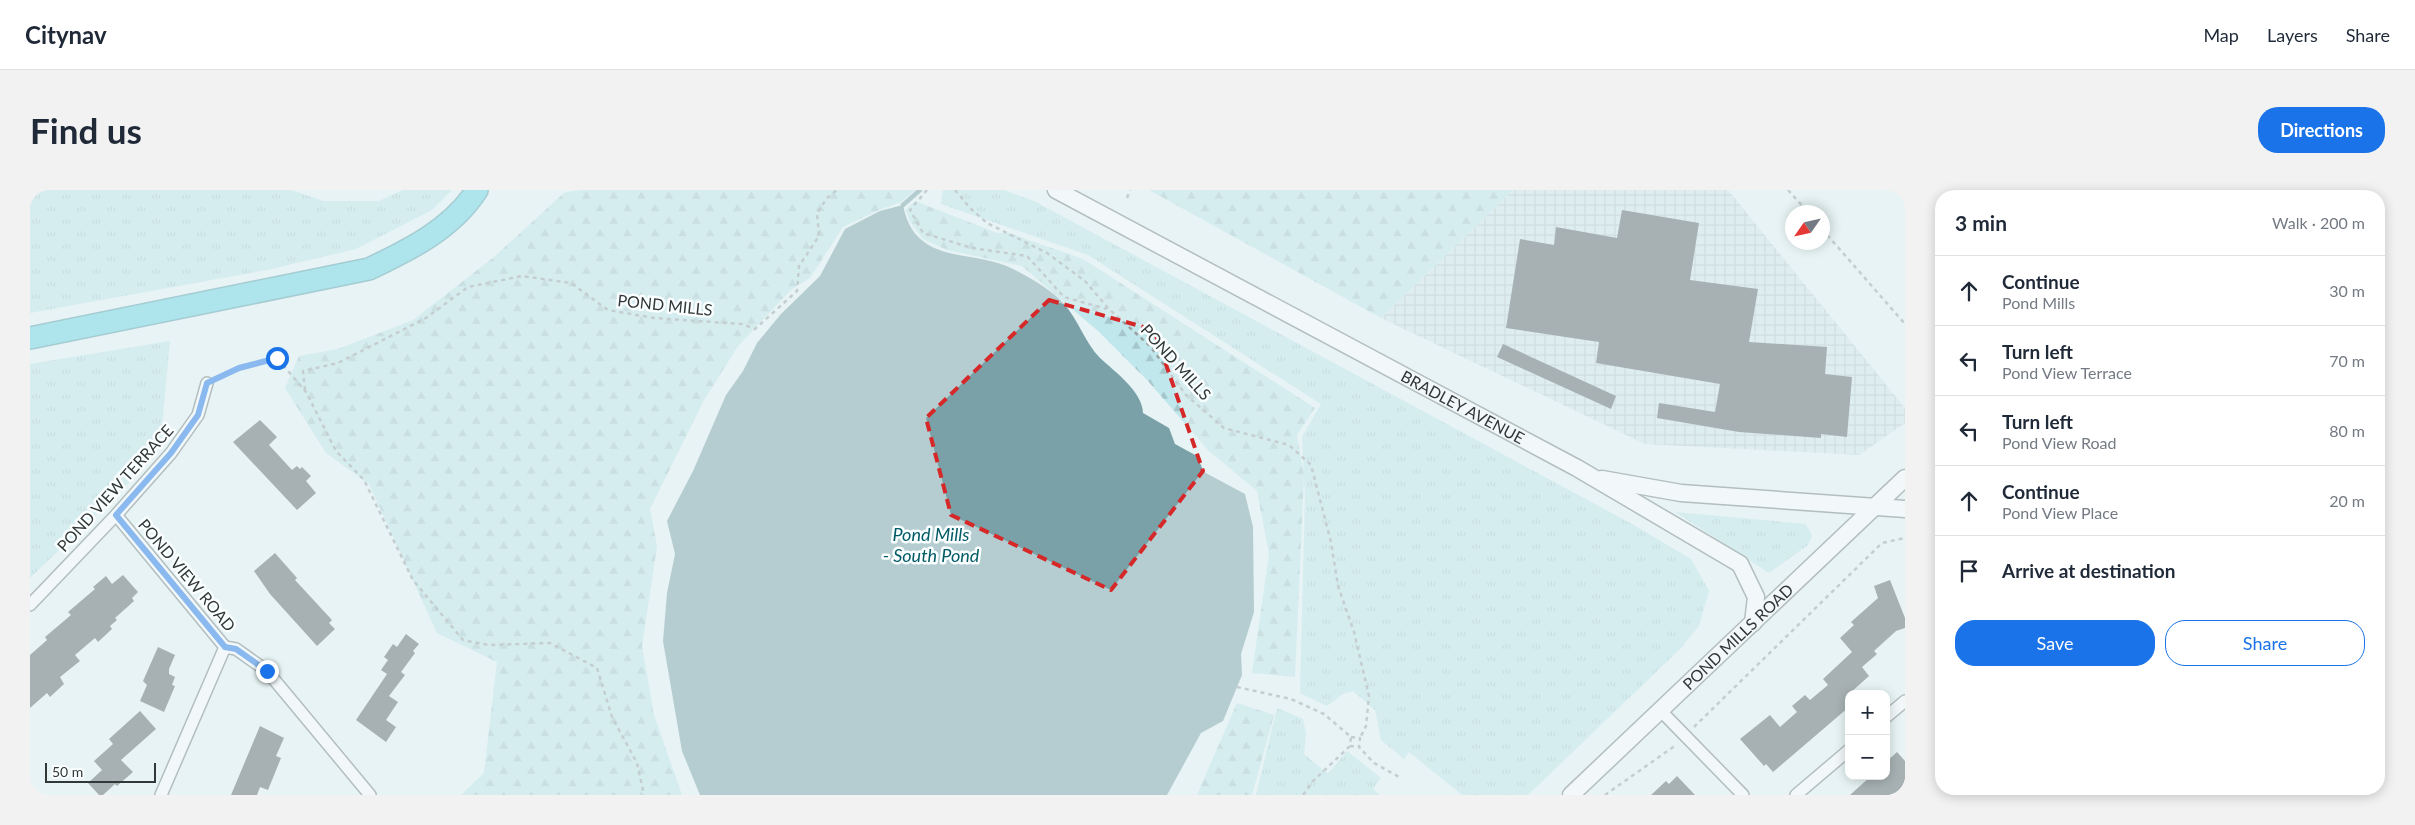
<!DOCTYPE html>
<meta charset="utf-8">
<style>
:root{--surface:#fff;--page:#f2f2f3;--text:#1f2937;--muted:#747a83;--line:#e0e1e3;--accent:#1a73e8}
body{margin:0;font-family:Lato,sans-serif;background:var(--page);color:var(--text)}
.controls{position:absolute;right:15px;bottom:15px;display:grid;overflow:hidden;border-radius:10px;box-shadow:0 2px 12px #0003}
.controls button{width:45px;height:45px;display:grid;place-items:center;padding:0;border:0;border-bottom:1px solid var(--line);background:var(--surface);color:var(--text);font:25px sans-serif}
.compass{position:absolute;left:1755px;top:15px;width:45px;height:45px;border-radius:50%;background:var(--surface);box-shadow:0 2px 12px #0003;rotate:236deg}
.scale{position:absolute;left:15px;bottom:12px;width:111px;box-sizing:border-box;padding-left:5px;border:2px solid #323737;border-top:0;font-size:14px;line-height:18px;white-space:nowrap;color:#323737;-webkit-text-stroke:4px #fafeff;paint-order:stroke}
.stop{position:absolute;width:15px;height:15px;margin:-11px;border:4px solid #1a73e8;border-radius:50%;background:#fff}
.stop.end{background:#1a73e8;border-color:#fff;box-shadow:0 1px 5px #0008}
.list{margin:0;padding:0;list-style:none}
h2{display:flex;justify-content:space-between;align-items:center;height:65px;margin:0;padding:0 20px;font-size:21px}
h2 small{font-size:16px;font-weight:400;color:var(--muted)}
.list li{display:grid;grid-template-columns:32px 1fr auto;gap:15px;align-items:center;box-sizing:border-box;height:70px;padding:0 20px;border-top:1px solid var(--line)}
.list b{display:block;font-size:19px;white-space:nowrap}
.list p{margin:0;font-size:16px;white-space:nowrap;color:var(--muted)}
.list em{font-size:16px;font-style:normal;color:var(--muted)}
.actions{display:flex;gap:10px;padding:15px 20px}
.actions a{flex:1;padding:11px 0;border:1px solid var(--accent);border-radius:20px;text-align:center;font-size:18px;color:var(--accent)}
.actions .main{background:var(--accent);color:#fff}
.icon{flex:none;width:28px;height:28px;fill:none;stroke:currentColor;stroke-width:2;stroke-linecap:round;stroke-linejoin:round}
.map{position:relative;flex:none;width:1875px;height:605px;overflow:hidden;border-radius:20px}
header{display:flex;align-items:center;gap:30px;box-sizing:border-box;height:70px;padding:0 25px;background:var(--surface);border-bottom:1px solid var(--line)}
header strong{font-size:24px}
nav{display:flex;gap:28px;margin-inline-start:auto;font-size:18px}
.intro{display:flex;align-items:center;justify-content:space-between;box-sizing:border-box;height:120px;padding:0 30px}
h1{margin:0;font-size:35px}
.button{padding:12px 22px;border-radius:20px;background:var(--accent);color:#fff;font-size:18px;font-weight:700}
main{display:flex;gap:30px;padding:0 30px}
aside{flex:1;background:var(--surface);border-radius:20px;box-shadow:0 2px 12px #0003}
.map>svg:first-child{display:block}
</style>
<header>
<strong>Citynav</strong>
<nav><a>Map</a><a>Layers</a><a>Share</a></nav>
</header>
<div class="intro"><h1>Find us</h1><a class="button">Directions</a></div>
<main>
<div class="map">
<svg width="1875" height="605" viewBox="0 0 1875 605">
<defs>
<pattern id="industrial-grid" width="8" height="8" patternUnits="userSpaceOnUse" patternTransform="scale(1.25)"><rect width="8" height="8" fill="#d2e6ea"/><path d="M0 4h8M4 0v8" fill="none" stroke="#b5c6c9"/></pattern>
<pattern id="grass-tufts" width="24" height="20" patternUnits="userSpaceOnUse" patternTransform="scale(1.25)"><rect width="24" height="20" fill="#c0e7ec"/><path d="M3 7l-1-3M5 7V3M7 7l1-3M15 17l-1-3M17 17v-4M19 17l1-3" fill="none" stroke="#a5c7cb"/></pattern>
<pattern id="forest-firs" width="22" height="20" patternUnits="userSpaceOnUse" patternTransform="scale(1.25)"><rect width="22" height="20" fill="#c0e7ec"/><path d="M5 1l3.5 6h-7zM16 11l3.5 6h-7z" fill="#a5c7cb"/></pattern>
</defs>
<rect width="100%" height="100%" fill="#e7f3f4"/>
<path fill="url(#industrial-grid)" d="M1483,0H1698L1875,218V233L1829,265L1615,254L1351,128Z"/>
<path fill="url(#grass-tufts)" d="M9,0H261L294,11H349L373,0H422L402,20L326,59L237,80L0,123V10Z
M913,0H974L1004,11L1602,334L1661,369L1679,401L1669,436L1651,458L1498,605H1432L1379,562L1374,569L1351,550L1345,520L1323,501L1313,504L1297,516L1270,503L1275,308L1272,247L1291,214L1058,65L911,14Z
M140,151L131,247L105,287L0,388V174Z
M1645,322L1776,334L1782,346L1778,355L1739,383Z
M1247,518L1273,529L1276,544L1274,564L1298,584L1317,561L1351,588L1343,599L1350,605H1226Z"/>
<path fill="url(#forest-firs)" d="M553,0H885L871,12L849,20L813,37L780,88L762,99L708,156L673,212L620,319L627,356L612,456L624,525L652,605H431L454,583L467,472L407,443L339,294L296,263L255,198L269,166L308,159L383,130L464,67L535,2Z
M1119,0H1483L1351,128Z
M885,11L967,43H979L1053,69L1285,218L1267,245L1274,285L1265,487L1222,483L1239,364L1227,301L1179,261L1117,190L1068,141L992,76L917,60L893,49L880,32L876,20Z
M1207,513L1244,525L1222,605H1167Z"/>
<path fill="#79a1a7" d="M873,15C885,77 942,58 983,79C999,87 1022,100 1034,114C1048,129 1055,153 1070,168C1084,181 1113,202 1113,223L1139,238L1145,254L1167,266L1174,282L1215,304L1223,337L1224,422L1211,464L1212,485L1193,531L1171,543L1137,605H670L652,561L633,451L637,403L645,364L637,331L663,281L696,205L713,181L727,153L751,124L790,86L815,39L850,21Z"/>
<g fill="none" stroke-linecap="round" stroke-linejoin="round">
<path stroke="#79a1a7" stroke-width="4.5" d="M873,15L890,0"/>
</g>
<path fill="#596365" d="M1592,20L1669,33L1660,90L1728,99L1719,152L1797,157L1795,184L1822,187L1817,247L1791,244V248L1709,242L1627,228L1629,213L1685,222L1690,194L1566,173L1569,152L1476,138L1490,49L1524,55L1526,37L1587,48Z
M1473,154L1586,206L1581,219L1467,167Z
M230,230L247,247L239,255L262,280L267,276L270,279L272,277L281,286L276,291L286,303L267,320L203,252Z
M245,363L267,388L265,390L302,430L299,433L305,439L287,456L240,404L224,381Z
M93,385L108,402L102,408L104,411L85,428L87,430L80,436L82,439L68,452L65,448L45,465L50,471L30,487L34,494L20,507L17,503L0,518V465L17,450L15,447L41,425L38,422L65,399L63,397L76,386L82,394Z
M1860,390L1875,428V438L1866,441L1844,461L1847,464L1832,477L1839,486L1819,504V517L1743,582L1736,574L1734,576L1710,549L1740,525L1750,537L1767,522L1762,516L1775,505L1780,510L1798,495L1793,489L1822,462L1810,448L1824,435L1821,432L1848,408L1844,396Z
M376,444L389,454L383,461L385,463L371,482L375,485L359,506L368,512L356,530L366,537L356,552L326,530L357,484L351,480L358,470L354,467L363,454L367,457Z
M128,457L145,465L139,479V484L145,487L142,495L145,496L134,522L110,511L117,495L113,491Z
M110,521L126,539L91,570L103,582L87,596L85,594L73,605H69L58,593L72,580L64,571L83,554L79,549Z
M230,536L254,548L246,566L251,568L238,600L230,597L227,605H201Z
M1867,562L1875,571V605H1820L1841,586H1856V572Z
M1647,586L1665,605H1621L1636,591L1639,594Z"/>
<g fill="none" stroke-linecap="round" stroke-linejoin="round">
<defs>
<path id="street" d="M86,325L195,457L131,605
M0,415L86,325L141,263L168,225L177,193
M195,457L206,459L237,481L340,605
M1630,520L1713,605
M1856,527L1875,511
M1766,605L1819,560"/>
<g id="secondary">
<path id="s1" d="M1026,0L1547,278L1710,374L1726,407L1723,433"/>
<path d="M1572,289L1651,303L1875,319"/>
<path id="s2" d="M1541,605L1875,288"/>
</g>
<path id="highway" d="M0,148L339,79C379,60 422,39 447,0"/>
</defs>
<use href="#street" stroke="#737e7f" stroke-width="14"/>
<use href="#secondary" stroke="#737e7f" stroke-width="19"/>
<use href="#highway" stroke="#559ea8" stroke-width="24"/>
<path stroke="#9aa3a4" stroke-width="2.5" stroke-dasharray="4 4" stroke-linecap="butt" d="M897,0L880,20L893,43L942,58L997,66L1034,107L1077,119
M925,0L940,18L957,33L1017,63L1055,91L1079,119L1120,156L1156,205L1194,238L1259,255L1281,275L1301,352L1308,396L1324,442L1339,506L1336,536L1330,548
M1758,0L1778,22
M1097,8L1100,0
M1792,39L1875,134
M188,188L209,178L247,168L276,202L306,261L334,290L383,390L433,450L459,455L520,453L567,478L582,527L607,573L614,605
M275,200L273,181L308,173L396,128L438,97L492,86L541,93L578,120L624,128L712,134L725,139L767,101L769,76L789,46L787,23L797,8L807,0
M1207,497L1261,509L1294,524L1321,547L1320,556L1329,557
M1664,537L1852,353L1875,348
M1321,547L1330,548L1329,557L1344,573L1369,587
M1273,605L1284,590L1320,556
M1575,605L1646,555"/>
<use href="#street" stroke="#fff" stroke-width="11"/>
<use href="#secondary" stroke="#fff" stroke-width="16"/>
<use href="#highway" stroke="#68d5e5" stroke-width="21"/>
</g>
<g fill="none" stroke-linecap="round" stroke-linejoin="round">
<path stroke="#1a73e8" stroke-width="6" d="M237,481L206,459L195,457L86,325L141,263L168,225L177,193L209,178L247,168"/>
</g>
<path d="M0 0H1875V605H0ZM1019,110L1124,140L1173,281L1081,400L921,325L896,228Z" fill="#e7f3f4" fill-opacity=".55" fill-rule="evenodd"/>
<path fill="none" stroke="#d62828" stroke-width="4" stroke-dasharray="10 6" stroke-linejoin="round" d="M1019,110L1124,140L1173,281L1081,400L921,325L896,228Z"/>
<g text-anchor="middle" stroke-width="5" stroke-linejoin="round" paint-order="stroke">
<g font-size="16" fill="#323737" stroke="#fafeff">
<text transform="translate(635 115) rotate(6)" y="6">POND MILLS</text>
<text transform="translate(1146 172) rotate(48)" y="6">POND MILLS</text>
<text dy="6" stroke="none"><textPath href="#s1" startOffset="461">BRADLEY AVENUE</textPath></text>
<text transform="translate(85 298) rotate(-48)" y="6">POND VIEW TERRACE</text>
<text transform="translate(157 385) rotate(50)" y="6">POND VIEW ROAD</text>
<text dy="6" stroke="none"><textPath href="#s2" startOffset="230">POND MILLS ROAD</textPath></text>
</g>
<g font-size="18" font-style="italic" fill="#005b65" stroke="#fafeff">
<text x="901" y="351">Pond Mills<tspan x="901" dy="21">- South Pond</tspan></text>
</g>
</g>
</svg>
<div class="controls">
<button>+</button>
<button>−</button>
</div>
<svg class="compass" viewBox="-18 -18 36 36"><path d="M0-13l5 13h-10z" fill="#e53935"/><path d="M0 13l5-13h-10z" fill="#747a83"/></svg>
<div class="scale">50 m</div>
<div class="stop" style="left:247px;top:168px"></div>
<div class="stop end" style="left:237px;top:481px"></div>
</div>
<aside>
<h2>3 min<small>Walk · 200 m</small></h2>
<ul class="list">
<li><svg class="icon" aria-label="ahead" viewBox="0 0 24 24"><path d="M12 20V5M6 11l6-6 6 6"/></svg><div><b>Continue</b><p>Pond Mills</p></div><em>30 m</em></li>
<li><svg class="icon" aria-label="left" viewBox="0 0 24 24"><path d="M17 20v-9H6M10 6l-5 5 5 5"/></svg><div><b>Turn left</b><p>Pond View Terrace</p></div><em>70 m</em></li>
<li><svg class="icon" aria-label="left" viewBox="0 0 24 24"><path d="M17 20v-9H6M10 6l-5 5 5 5"/></svg><div><b>Turn left</b><p>Pond View Road</p></div><em>80 m</em></li>
<li><svg class="icon" aria-label="ahead" viewBox="0 0 24 24"><path d="M12 20V5M6 11l6-6 6 6"/></svg><div><b>Continue</b><p>Pond View Place</p></div><em>20 m</em></li>
<li><svg class="icon" aria-label="arrive" viewBox="0 0 24 24"><path d="M6 21V4h12l-3 4 3 4H6"/></svg><div><b>Arrive at destination</b></div></li>
</ul>
<div class="actions"><a class="main">Save</a><a>Share</a></div>
</aside>
</main>
